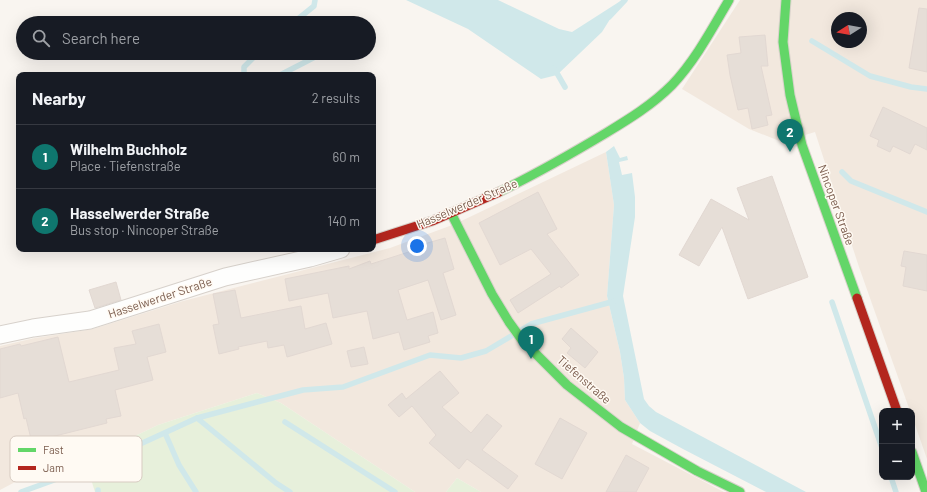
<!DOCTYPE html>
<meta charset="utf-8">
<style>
:root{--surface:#171b24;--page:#242831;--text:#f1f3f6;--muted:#9ea1a6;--line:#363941;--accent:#0f766e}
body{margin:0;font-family:Barlow,sans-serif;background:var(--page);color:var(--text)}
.controls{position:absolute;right:12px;bottom:12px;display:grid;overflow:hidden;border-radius:8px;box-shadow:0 4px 16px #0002}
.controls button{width:36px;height:36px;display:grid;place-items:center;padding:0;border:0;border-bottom:1px solid var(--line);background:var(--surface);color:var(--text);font:20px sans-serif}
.compass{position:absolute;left:831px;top:12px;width:36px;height:36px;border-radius:50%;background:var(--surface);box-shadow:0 4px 16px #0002;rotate:259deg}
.you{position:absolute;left:417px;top:246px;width:14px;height:14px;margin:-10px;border:3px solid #fff;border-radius:50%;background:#1a73e8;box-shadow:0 0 0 6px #1a73e833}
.badge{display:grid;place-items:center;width:26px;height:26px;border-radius:50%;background:var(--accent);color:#fff;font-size:13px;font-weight:700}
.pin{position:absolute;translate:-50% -33px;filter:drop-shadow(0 1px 2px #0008)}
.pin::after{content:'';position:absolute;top:21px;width:14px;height:12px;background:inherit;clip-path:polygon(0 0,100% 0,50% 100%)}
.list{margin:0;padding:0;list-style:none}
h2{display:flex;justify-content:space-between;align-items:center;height:52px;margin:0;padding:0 16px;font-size:17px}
h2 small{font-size:13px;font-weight:400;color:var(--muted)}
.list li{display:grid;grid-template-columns:26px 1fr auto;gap:12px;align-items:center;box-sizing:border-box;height:64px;padding:0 16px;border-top:1px solid var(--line)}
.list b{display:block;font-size:15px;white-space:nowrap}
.list p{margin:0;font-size:13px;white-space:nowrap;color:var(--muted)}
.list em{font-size:13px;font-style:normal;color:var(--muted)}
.icon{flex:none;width:22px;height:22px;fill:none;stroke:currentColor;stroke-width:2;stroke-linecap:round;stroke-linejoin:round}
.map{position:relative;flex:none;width:927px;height:492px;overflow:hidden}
.search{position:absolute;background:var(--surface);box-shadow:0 4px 16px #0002;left:16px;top:16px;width:360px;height:44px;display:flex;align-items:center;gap:10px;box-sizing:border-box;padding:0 14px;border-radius:22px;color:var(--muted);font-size:15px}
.panel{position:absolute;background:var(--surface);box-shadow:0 4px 16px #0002;left:16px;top:72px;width:360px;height:180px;border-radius:8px}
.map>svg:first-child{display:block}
</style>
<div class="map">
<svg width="927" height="492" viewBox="0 0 927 492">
<rect width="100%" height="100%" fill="#f9f5f0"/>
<path fill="#f2e8de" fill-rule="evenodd" d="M740,0H927V459L912,416V411H910L859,267L815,132L782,142L749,129L682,89ZM837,18H861V42H837Z
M606,152L614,205L607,296L620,352L624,378L625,400L640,423L632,444L724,492H481L457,478L446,492H415L281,403L257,393L158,425L85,460L17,481L0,490V346L35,338L93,329L183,301L390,248L455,224Z"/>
<path fill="#e7f0db" d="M257,393L281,403L415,492H95L85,460L158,425Z
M457,478L481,492H446Z"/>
<path fill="#d0e8ea" d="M406,0H498L559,29L572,32L622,0L602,32L557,75L541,79L468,29Z
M614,146L620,158L627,156L628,160L619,162L622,175L632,173L635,197V217L623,296L644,399L649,406L656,412L806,492H766L683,449L650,431L640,423L625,400L624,378L620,352L607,296L614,205L606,152Z"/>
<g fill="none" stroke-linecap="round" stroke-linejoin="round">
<path stroke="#d0e8ea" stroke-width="5.5" d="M609,17L625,0
M293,23L314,6L315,0
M812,41L870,76L911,87L927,89
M554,68L565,87
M244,75V67L258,53
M280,75L315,57
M842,172L851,181L927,212
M832,302L882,448
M521,330L531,324L615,301
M197,418L276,483L290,492
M285,422L395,492
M165,433L179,465L196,492
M90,467L93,476
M891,477L896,492
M98,490V492
M21,492L90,467L197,418L303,390L343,387L430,355L461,358L486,351L513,335"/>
</g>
<path fill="#e6ded7" stroke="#e2d8d2" d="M919,8L927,9V72L909,68Z
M765,35L768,66H761L772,115L766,116L768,125L752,129L748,108L738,110L730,75L727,55L741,53L739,37Z
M883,107L927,128V150L915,144L910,154L893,146L890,152L877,146L879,140L870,136Z
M772,176L808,277L748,299L722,227L699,266L679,255L711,199L749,220L737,188Z
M538,192L557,229L547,234L579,275L561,288L560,286L518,313L510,300L551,274L531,249L500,265L479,223Z
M445,238L454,269L443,273L456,315L441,320L428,280L398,290L407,320L433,312L438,333L428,336L430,342L404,350L399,332L373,339L367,311L333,318L328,293L289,301L285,279L349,266V269L370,261L371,264L418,249L417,246Z
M904,251L927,255V291L903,286L906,267L901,266Z
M116,282L121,300L95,308L89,290Z
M235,290L241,318L301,306L305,329L326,323L332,344L287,357L284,345L268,348L267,341L238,347L239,349L219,354L213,325L219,324L213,294Z
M159,324L166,352L147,357L153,380L115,390L121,416L106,419L107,423L47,438L54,467L19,475L16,460L35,456L26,418L24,419L18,393L0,398V349L20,344L21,346L58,337L69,382L119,370L114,348L136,344L132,331Z
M571,328L598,352L585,368L567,353L571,348L562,339Z
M364,347L368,364L351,367L347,351Z
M440,371L459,393L442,407L471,433L487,414L502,426L482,450L518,476L508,489L467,459L459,469L429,443L436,435L412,406L399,417L388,405L402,393L406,399Z
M560,418L587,433L562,479L535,464Z
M626,455L649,468L636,492H606Z"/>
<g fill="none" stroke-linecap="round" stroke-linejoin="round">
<defs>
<path id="street" d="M0,335L33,328L90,320L225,277L310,258L341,249"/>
<path id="fast" d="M786,0L783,42L790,95L802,145L857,298
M499,192C536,174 571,154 606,133C629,119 652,105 672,85C695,61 712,29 729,0
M451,213L492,294L509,322L522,340L567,385L621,427L697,471L740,492
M912,452L926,492"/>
<path id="jam" d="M373,240L432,221L499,192
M857,298L897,411"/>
</defs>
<use href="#street" stroke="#d7d1cb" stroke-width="19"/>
<use href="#fast" stroke="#d9d2cb" stroke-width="11"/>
<use href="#jam" stroke="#d9d2cb" stroke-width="11"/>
<use href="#street" stroke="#fefefd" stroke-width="17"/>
<use href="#fast" stroke="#63d668" stroke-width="9"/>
<use href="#jam" stroke="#b3261e" stroke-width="9"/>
</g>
<g text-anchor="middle" stroke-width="3" stroke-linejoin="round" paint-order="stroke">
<g font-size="12" fill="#7a5c4d" stroke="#fffaf3">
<text transform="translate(467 204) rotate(-23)" y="4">Hasselwerder Straße</text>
<text transform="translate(836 205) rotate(70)" y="4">Nincoper Straße</text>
<text transform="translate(160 298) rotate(-18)" y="4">Hasselwerder Straße</text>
<text transform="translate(584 380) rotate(41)" y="4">Tiefenstraße</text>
</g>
</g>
<rect x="10" y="436" width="132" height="46" rx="6" fill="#fffaf3" stroke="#d7cbc1" stroke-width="1"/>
<rect x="18" y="448" width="18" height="4" fill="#63d668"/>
<rect x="18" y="466" width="18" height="4" fill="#b3261e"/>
<g font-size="11" fill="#7a5c4d">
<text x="43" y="454">Fast</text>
<text x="43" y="472">Jam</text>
</g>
</svg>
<div class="controls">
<button>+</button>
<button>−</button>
</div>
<svg class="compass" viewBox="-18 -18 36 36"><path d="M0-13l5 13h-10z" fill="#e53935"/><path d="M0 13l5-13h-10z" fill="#9ea1a6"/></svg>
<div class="you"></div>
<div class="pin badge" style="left:531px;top:359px">1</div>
<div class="pin badge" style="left:790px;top:152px">2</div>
<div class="search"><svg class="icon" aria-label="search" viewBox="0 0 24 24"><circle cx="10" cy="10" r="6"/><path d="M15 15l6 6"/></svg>Search here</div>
<section class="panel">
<h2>Nearby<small>2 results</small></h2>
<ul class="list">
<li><span class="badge">1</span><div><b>Wilhelm Buchholz</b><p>Place · Tiefenstraße</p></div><em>60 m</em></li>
<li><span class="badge">2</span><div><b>Hasselwerder Straße</b><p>Bus stop · Nincoper Straße</p></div><em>140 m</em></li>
</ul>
</section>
</div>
